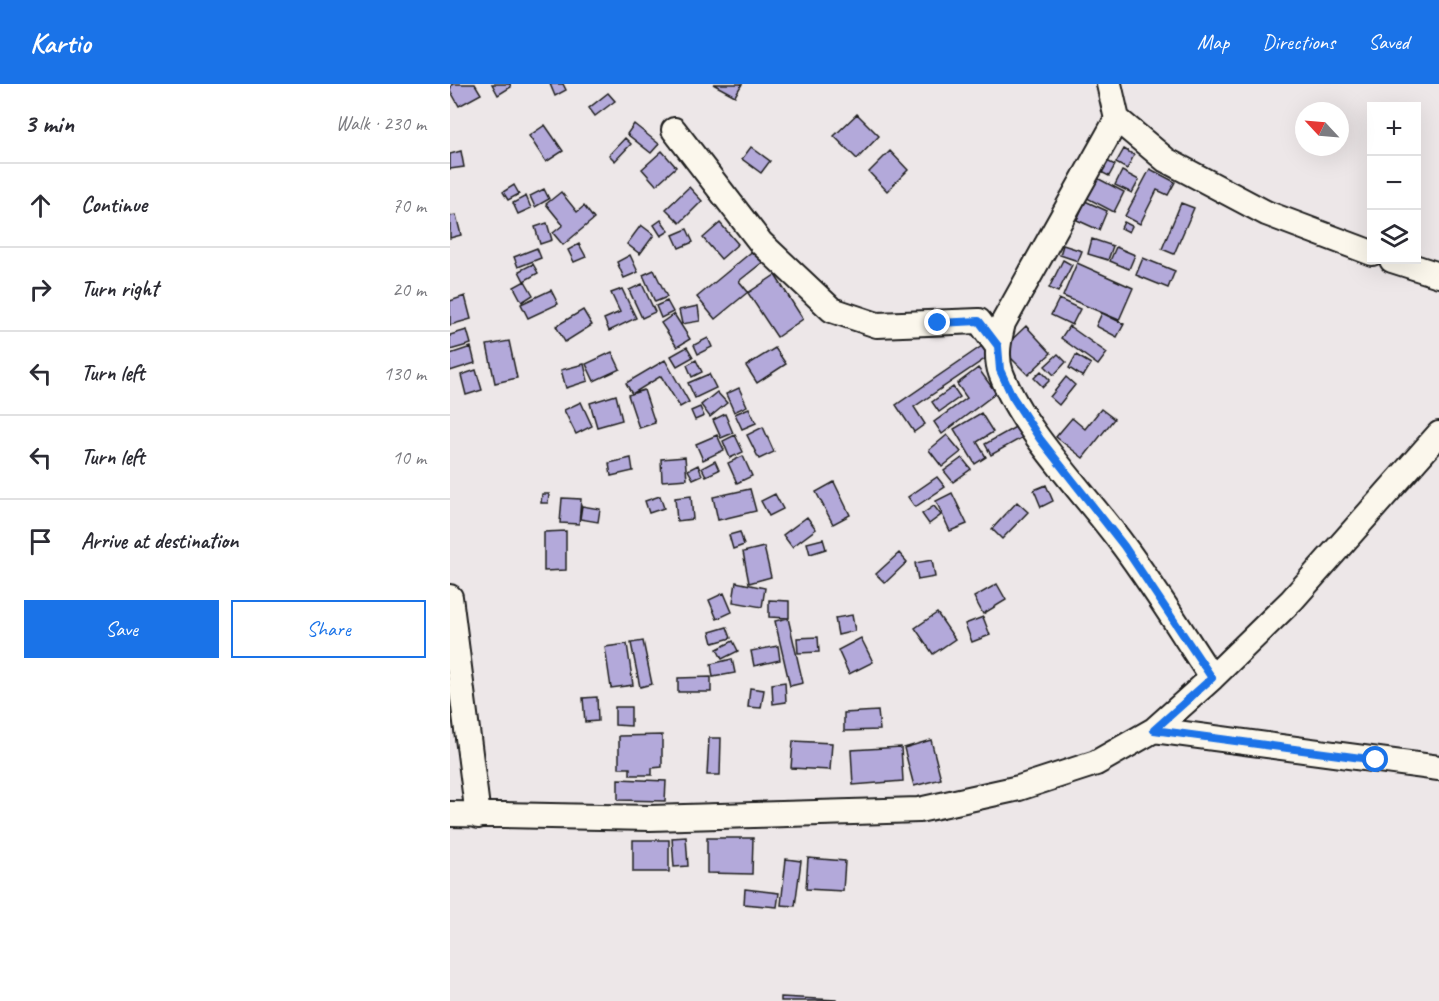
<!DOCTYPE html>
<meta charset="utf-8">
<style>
:root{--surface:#fff;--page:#f2f2f3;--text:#2b2b33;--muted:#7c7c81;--line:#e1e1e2;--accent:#1a73e8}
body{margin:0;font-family:Caveat,sans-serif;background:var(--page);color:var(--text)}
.controls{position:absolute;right:18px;top:18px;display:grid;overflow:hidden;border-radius:0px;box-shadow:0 6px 24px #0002}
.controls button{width:54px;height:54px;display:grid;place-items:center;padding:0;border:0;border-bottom:2px solid var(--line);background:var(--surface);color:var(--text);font:30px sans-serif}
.compass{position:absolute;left:845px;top:18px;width:54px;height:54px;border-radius:50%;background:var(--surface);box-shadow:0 6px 24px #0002;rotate:296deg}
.stop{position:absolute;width:18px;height:18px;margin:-14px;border:4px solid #1a73e8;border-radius:50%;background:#fff}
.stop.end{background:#1a73e8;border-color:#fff;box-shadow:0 2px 6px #0008}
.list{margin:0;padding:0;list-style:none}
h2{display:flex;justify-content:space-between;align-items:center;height:78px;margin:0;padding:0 24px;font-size:26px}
h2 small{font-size:20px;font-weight:400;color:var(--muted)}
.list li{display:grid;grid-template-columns:39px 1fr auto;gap:18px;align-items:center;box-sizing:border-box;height:84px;padding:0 24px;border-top:2px solid var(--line)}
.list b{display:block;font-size:22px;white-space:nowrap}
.list em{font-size:20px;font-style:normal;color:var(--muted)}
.actions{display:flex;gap:12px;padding:18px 24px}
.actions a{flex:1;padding:14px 0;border:2px solid var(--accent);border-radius:0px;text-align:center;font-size:21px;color:var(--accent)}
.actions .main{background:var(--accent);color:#fff}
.icon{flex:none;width:33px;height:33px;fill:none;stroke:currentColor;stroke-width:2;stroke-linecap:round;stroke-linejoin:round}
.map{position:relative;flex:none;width:989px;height:917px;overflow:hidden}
header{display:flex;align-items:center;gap:36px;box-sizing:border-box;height:84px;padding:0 30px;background:var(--accent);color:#fff}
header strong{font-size:28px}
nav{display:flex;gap:33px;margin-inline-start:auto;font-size:21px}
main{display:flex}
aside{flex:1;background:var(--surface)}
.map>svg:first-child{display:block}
</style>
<header>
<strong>Kartio</strong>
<nav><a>Map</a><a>Directions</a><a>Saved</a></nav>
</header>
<main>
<aside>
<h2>3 min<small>Walk · 230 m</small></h2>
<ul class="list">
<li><svg class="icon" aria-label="ahead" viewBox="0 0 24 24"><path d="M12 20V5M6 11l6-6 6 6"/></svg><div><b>Continue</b></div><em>70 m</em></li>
<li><svg class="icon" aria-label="right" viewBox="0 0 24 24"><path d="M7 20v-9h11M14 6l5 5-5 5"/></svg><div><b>Turn right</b></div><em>20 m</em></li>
<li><svg class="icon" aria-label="left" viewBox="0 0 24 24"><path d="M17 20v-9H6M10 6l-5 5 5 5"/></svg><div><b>Turn left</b></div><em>130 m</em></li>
<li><svg class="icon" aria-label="left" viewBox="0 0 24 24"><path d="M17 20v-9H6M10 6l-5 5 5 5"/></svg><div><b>Turn left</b></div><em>10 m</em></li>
<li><svg class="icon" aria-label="arrive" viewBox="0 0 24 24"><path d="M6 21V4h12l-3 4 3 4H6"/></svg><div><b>Arrive at destination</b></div></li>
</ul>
<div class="actions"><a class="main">Save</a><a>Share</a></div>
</aside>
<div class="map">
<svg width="989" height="917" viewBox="0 0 989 917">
<rect width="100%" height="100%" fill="#ede7e8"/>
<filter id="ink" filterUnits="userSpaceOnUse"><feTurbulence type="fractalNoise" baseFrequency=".0167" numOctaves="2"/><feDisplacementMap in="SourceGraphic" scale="12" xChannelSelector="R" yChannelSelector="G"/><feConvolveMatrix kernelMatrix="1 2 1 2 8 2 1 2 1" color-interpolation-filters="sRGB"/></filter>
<g filter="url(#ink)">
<path fill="#b3a9da" stroke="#1c1c1c" stroke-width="1.5" d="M2,0H25L31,10L9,22L0,6Z
M42,0H60L61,3L48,11Z
M100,0H113L116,6L105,12Z
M263,0H292L285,12Z
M158,9L165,17L145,32L139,24Z
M407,30L429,52L407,75L384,52Z
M184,40L209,60L201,69L177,50Z
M95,41L113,67L96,78L79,52Z
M175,54L181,60L165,77L159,71Z
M301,63L320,77L311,89L292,75Z
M674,65L684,71L677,85L666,79Z
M11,67L14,83L0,85V70Z
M212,67L226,83L206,101L192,85Z
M440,67L458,86L437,107L419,88Z
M657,77L665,81L659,92L651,88Z
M700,85L725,98L718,111L707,106L690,140L675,132Z
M672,87L689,96L682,109L665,101Z
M647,94L674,108L664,128L637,114Z
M64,101L69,110L58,116L53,108Z
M239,103L252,117L230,139L216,125Z
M94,105L99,115L85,123L80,112Z
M111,108L127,128L134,122L144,135L113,161L103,149L113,141L96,120Z
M76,112L81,124L68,130L63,119Z
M635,117L657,127L649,146L627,136Z
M731,119L744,124L724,170L712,165Z
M6,131L11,151L0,154V132Z
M211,136L219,147L211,152L204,141Z
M674,138L682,142L679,148L671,144Z
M97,139L102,156L90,160L85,143Z
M270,139L288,160L271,175L253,154Z
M191,141L204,151L190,170L177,160Z
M237,145L243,158L229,164L223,151Z
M642,155L663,162L658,176L638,170Z
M129,160L136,173L124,178L118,166Z
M613,161L632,167L628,177L610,171Z
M666,163L685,171L679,185L660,177Z
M87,164L91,174L68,183L64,173Z
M305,165L314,177L289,197L298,208L265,235L247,213Z
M180,171L188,188L174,194L167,178Z
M693,174L725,187L718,204L686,191Z
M613,176L622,181L608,208L599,204Z
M627,179L683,204L669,236L613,212Z
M83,180L88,189L74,197L69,187Z
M204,186L217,213L205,218L193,191Z
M325,191L353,235L327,253L298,209Z
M75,197L83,211L72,218L64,203Z
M192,200L205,228L192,234L179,206Z
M172,205L186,234L159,247L154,235L170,228L161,209Z
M101,206L108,220L78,234L71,220Z
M15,212L21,235L0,241V217Z
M609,215L630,225L622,241L601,231Z
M217,217L223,228L211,234L206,222Z
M248,222L250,237L232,240L229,226Z
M133,226L142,241L115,258L106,242Z
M652,229L674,240L667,253L646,242Z
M224,230L240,255L227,263L211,239Z
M576,242L601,269L578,291L552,265Z
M619,242L657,269L648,281L611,254Z
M17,246L21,260L0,266V251Z
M258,254L262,263L248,270L244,261Z
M59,257L67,294L45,299L37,261Z
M532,262L539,272L464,323L475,340L464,348L446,321Z
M21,263L25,279L0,287V270Z
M237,263L243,273L227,282L221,272Z
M325,264L336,280L307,299L296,282Z
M162,268L170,285L144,297L136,280Z
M608,270L616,278L604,291L595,282Z
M626,271L641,280L633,293L619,284Z
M215,276L239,318L230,323L211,292L182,310L176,299Z
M246,276L252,288L242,293L237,281Z
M134,280L138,297L116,304L111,286Z
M528,284L546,309L492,350L484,338L517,314L507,300Z
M26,286L32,306L16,311L11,291Z
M591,287L600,296L593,303L584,294Z
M259,290L266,304L245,314L238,299Z
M616,293L625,301L609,321L600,313Z
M503,303L510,313L489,328L482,318Z
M289,304L297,322L284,328L276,310Z
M194,306L205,339L189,344L178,311Z
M267,308L277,319L260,333L251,321Z
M166,311L172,336L147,343L140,319Z
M131,318L142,342L126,350L114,326Z
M250,323L254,332L245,336L241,327Z
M299,324L306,339L292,345L285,330Z
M651,325L664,335L633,374L606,353L622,334L635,345Z
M531,329L543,348L527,358L536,373L525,380L504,345Z
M275,330L283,349L271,354L263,336Z
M569,341L575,352L541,371L535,360Z
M313,343L324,368L309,375L297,351Z
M267,351L274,366L253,376L246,360Z
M285,351L293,368L280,374L273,357Z
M497,351L511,368L492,383L479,366Z
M293,372L302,392L287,399L278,379Z
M235,373L237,395L212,397L211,375Z
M181,374L183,387L161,392L159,379Z
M512,374L521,385L503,398L494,387Z
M265,377L269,386L256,392L252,384Z
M248,381L252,391L243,395L238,386Z
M487,393L495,403L465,423L458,413Z
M384,398L400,431L383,440L366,408Z
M596,401L603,417L591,423L584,406Z
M300,405L306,427L268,436L263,413Z
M502,409L517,440L500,447L486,417Z
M92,410H99L98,419H91Z
M325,410L333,425L319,432L311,417Z
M210,412L214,424L199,429L195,417Z
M241,412L243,435L227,437L225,414Z
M112,414L131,415L129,440L110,439Z
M567,418L578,428L552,455L542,445Z
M132,422L150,425L148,438L130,435Z
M484,422L491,431L479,440L472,430Z
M357,433L366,445L342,463L333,451Z
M116,447V486L94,487V448Z
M290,448L294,461L283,465L279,451Z
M373,455L376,465L360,470L357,459Z
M314,463L321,493L299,499L293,468Z
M449,469L457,478L435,499L426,490Z
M482,476L485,493L468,496L465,479Z
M286,498L315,504L312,523L283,518Z
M547,500L556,516L533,530L524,513Z
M274,509L282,528L267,535L259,516Z
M319,516L339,517V534L319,533Z
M487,529L505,555L483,570L465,544Z
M402,531L405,547L388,551L385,534Z
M533,533L540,551L522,558L515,540Z
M338,534L353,599L340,602L325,537Z
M277,543L281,554L263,559L260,548Z
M368,553L369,568L348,569L347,554Z
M411,554L423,578L399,590L388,566Z
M193,557L202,600L190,603L181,559Z
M283,557L288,567L272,575L267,565Z
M177,560L183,601L161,604L155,563Z
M328,562L330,576L304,582L301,567Z
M282,575L285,589L263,593L261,580Z
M261,593V608H228V594Z
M335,598L336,618L323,620L322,600Z
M300,604L314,606L311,624L298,623Z
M147,613L148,637L135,638L133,614Z
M165,623H181V642L165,641Z
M428,627L430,646L394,647V629Z
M212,651V683L202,684V691H180V684H169V652Z
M259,654H271L270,691H257Z
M481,656L491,695L464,702L454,664Z
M343,657L382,659L380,686L341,684Z
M451,663L453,697L403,701L401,666Z
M168,695L216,697L215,717L168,716Z
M236,753L238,782L224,783L222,754Z
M257,754H303L302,790L257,789Z
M183,756H219V788H183Z
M358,774L395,777L393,807L356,805Z
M336,775L351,777L345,822L331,821Z
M295,805L329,809L327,823L294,820Z
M331,913L386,916V917H331Z"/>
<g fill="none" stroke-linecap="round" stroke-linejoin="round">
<defs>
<path id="minor" d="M659,0L667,35L716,76L816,129L922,169
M667,35L553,239C549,255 545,272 551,289C573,348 635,409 673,461C705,504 733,550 762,594
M224,46L311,159L382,226L427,241L529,237L548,263
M942,176L989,191
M0,513L28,732
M704,646L989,684
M0,730L200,734L469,726L569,704L646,679L704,646L762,594L842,516L989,350"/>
</defs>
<use href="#minor" stroke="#1c1c1c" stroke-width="28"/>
<use href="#minor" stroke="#fbf7ec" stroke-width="24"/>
</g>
</g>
<g fill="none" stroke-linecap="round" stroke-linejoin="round" filter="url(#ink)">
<path stroke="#1a73e8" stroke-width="8" d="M488,239L529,237L548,262L550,286L562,312L590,355L674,462L762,594L704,646L926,676"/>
</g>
</svg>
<div class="controls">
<button>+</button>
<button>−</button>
<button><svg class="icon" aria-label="layers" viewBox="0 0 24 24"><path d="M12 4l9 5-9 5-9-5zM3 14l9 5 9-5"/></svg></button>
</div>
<svg class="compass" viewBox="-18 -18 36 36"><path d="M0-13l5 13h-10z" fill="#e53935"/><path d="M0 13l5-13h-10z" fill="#7c7c81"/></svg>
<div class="stop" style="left:926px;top:676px"></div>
<div class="stop end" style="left:488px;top:239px"></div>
</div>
</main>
